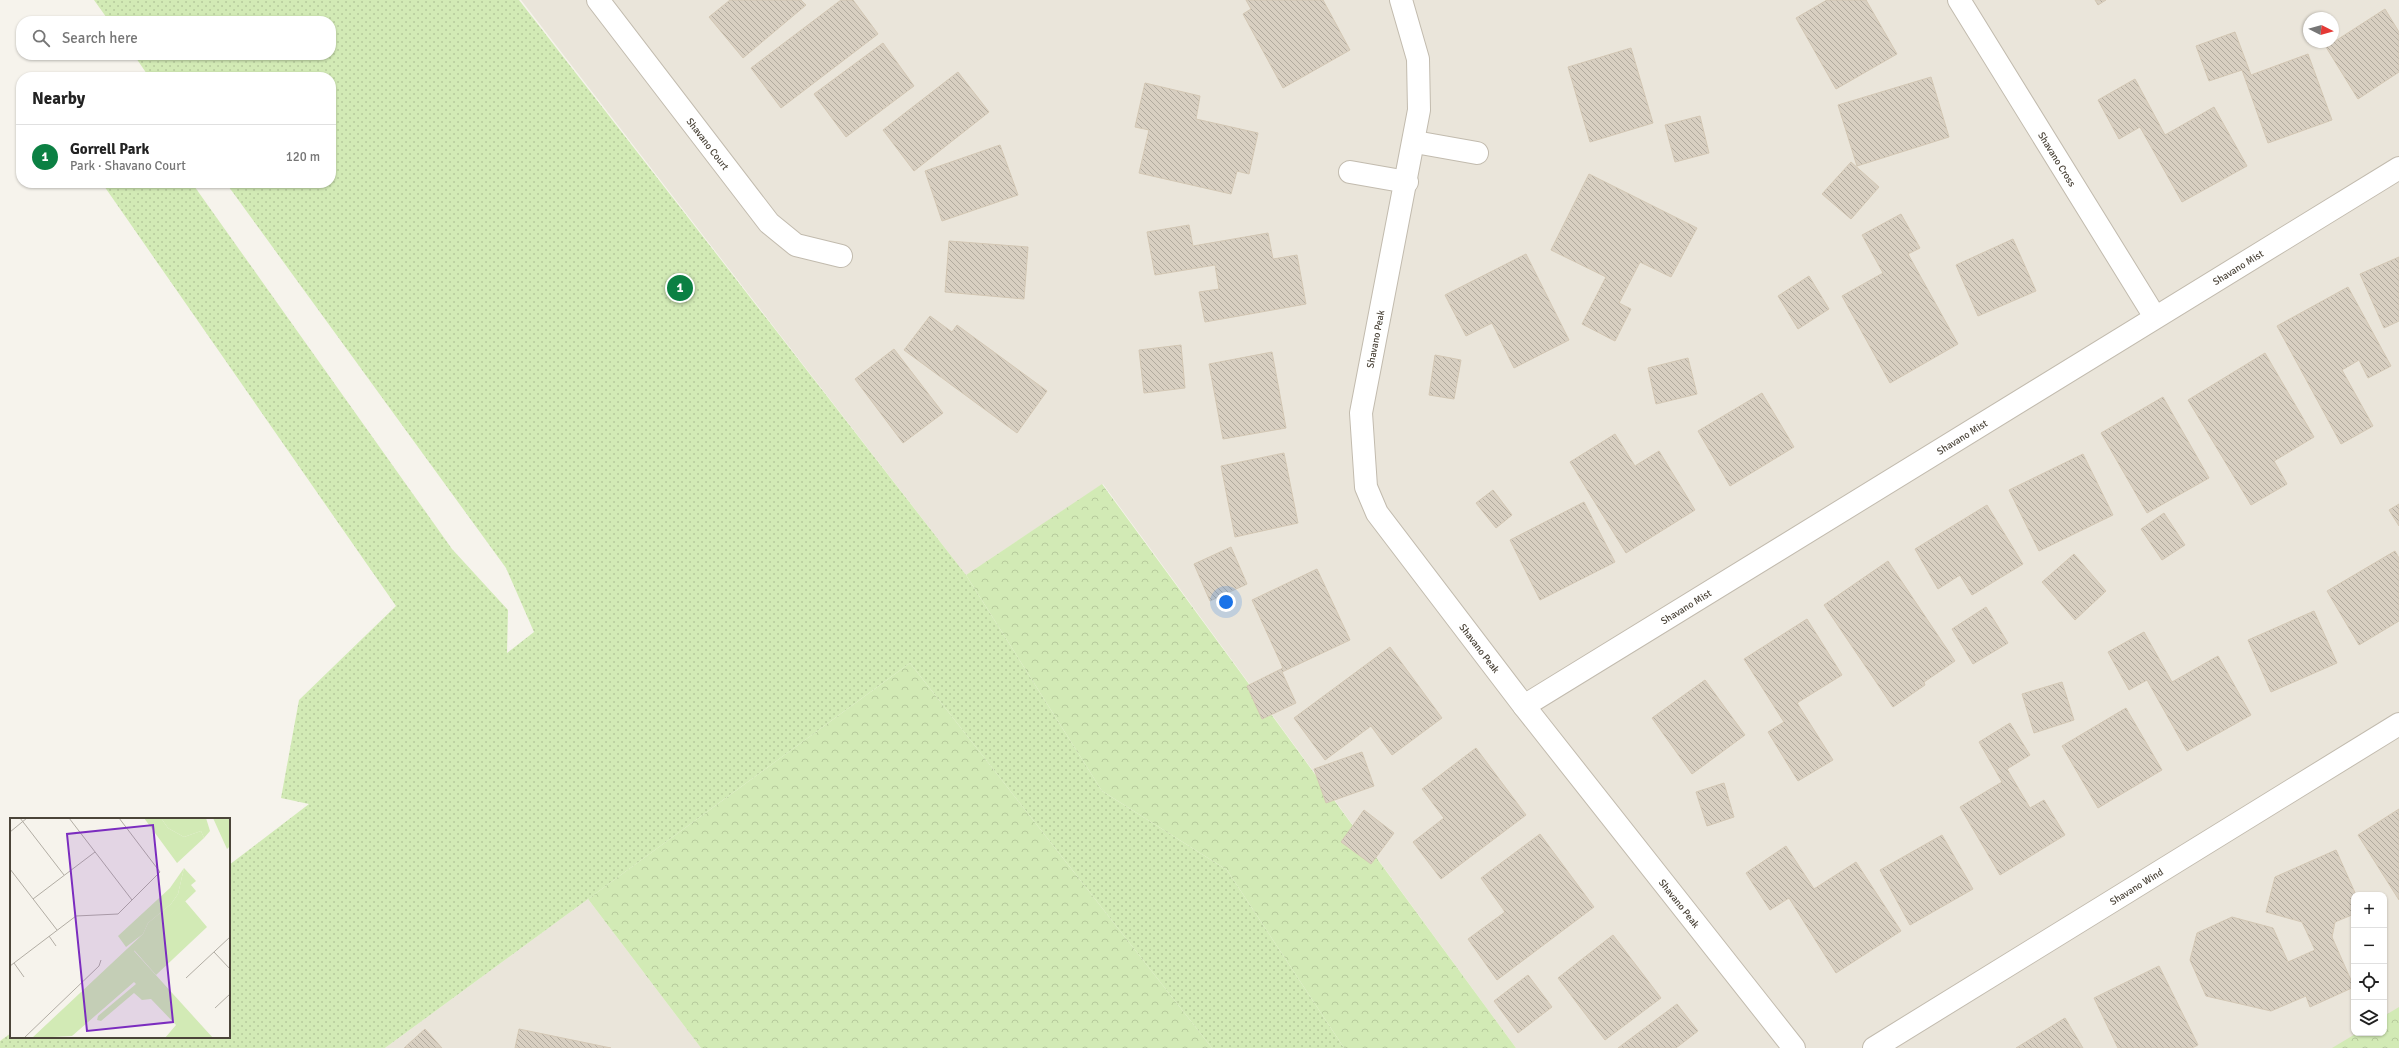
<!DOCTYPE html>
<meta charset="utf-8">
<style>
:root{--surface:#fff;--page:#f6f6f6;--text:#222;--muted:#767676;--line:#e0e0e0;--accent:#0b8043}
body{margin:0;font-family:Signika,sans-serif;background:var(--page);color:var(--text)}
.controls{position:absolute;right:12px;bottom:12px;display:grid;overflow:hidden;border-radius:8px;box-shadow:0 1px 3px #0004}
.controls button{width:36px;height:36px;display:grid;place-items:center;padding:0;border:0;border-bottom:1px solid var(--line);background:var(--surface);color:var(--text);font:20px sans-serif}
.compass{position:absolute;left:2303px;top:12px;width:36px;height:36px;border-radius:50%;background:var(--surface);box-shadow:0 1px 3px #0004;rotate:96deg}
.you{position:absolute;left:1226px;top:602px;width:14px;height:14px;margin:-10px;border:3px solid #fff;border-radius:50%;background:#1a73e8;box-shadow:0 0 0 6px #1a73e833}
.badge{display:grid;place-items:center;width:26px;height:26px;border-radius:50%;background:var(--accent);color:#fff;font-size:13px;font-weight:700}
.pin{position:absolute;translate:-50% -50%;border:2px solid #fff;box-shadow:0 1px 4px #0006}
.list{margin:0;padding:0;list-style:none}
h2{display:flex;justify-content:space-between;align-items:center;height:52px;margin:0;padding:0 16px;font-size:17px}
h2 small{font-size:13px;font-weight:400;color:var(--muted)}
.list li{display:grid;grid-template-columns:26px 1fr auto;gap:12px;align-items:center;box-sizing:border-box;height:64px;padding:0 16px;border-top:1px solid var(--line)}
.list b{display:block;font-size:15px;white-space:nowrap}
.list p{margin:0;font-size:13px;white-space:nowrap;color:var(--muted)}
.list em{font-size:13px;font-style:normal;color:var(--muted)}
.icon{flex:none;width:22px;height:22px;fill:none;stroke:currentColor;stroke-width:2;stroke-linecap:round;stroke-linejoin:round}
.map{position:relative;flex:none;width:2399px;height:1048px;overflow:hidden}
.search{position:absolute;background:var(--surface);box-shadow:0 1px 3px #0004;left:16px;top:16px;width:320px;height:44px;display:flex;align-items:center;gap:10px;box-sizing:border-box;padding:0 14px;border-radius:16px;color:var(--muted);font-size:15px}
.panel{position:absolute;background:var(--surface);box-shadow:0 1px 3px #0004;left:16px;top:72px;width:320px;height:116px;border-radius:16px}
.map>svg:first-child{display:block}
</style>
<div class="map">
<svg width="2399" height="1048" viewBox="0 0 2399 1048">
<defs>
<pattern id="green-dots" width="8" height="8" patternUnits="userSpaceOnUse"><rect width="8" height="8" fill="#d2eab5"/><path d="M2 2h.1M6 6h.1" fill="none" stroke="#b6ca9c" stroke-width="1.8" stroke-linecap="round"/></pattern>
<pattern id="forest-crowns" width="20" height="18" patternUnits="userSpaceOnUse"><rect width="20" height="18" fill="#d2eab5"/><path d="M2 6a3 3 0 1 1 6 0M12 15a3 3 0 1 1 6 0" fill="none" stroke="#b6ca9c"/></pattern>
<pattern id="building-back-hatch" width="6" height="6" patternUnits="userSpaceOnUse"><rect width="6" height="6" fill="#d8cfc1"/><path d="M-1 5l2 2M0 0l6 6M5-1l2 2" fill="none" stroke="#b1aa9e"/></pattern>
</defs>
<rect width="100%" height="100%" fill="#f6f3ec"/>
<path fill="#eae5da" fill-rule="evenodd" d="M521,0H2399V1032L2372,1048H1516L1103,484L966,575ZM2309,18H2333V42H2309ZM2354,895H2384V1033H2354Z
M588,899L701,1048H385Z"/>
<path fill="url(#green-dots)" d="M94,0H519L966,575L1102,791L1227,870L1344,1048H1212L910,663L385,1048H0V1041L11,1033V1037H229V865L309,804L281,798L299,700L396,606L102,183H192L452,549L508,610L507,653L534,632L506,568L226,183H331V77H149L134,55H331V21H109Z"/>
<path fill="url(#forest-crowns)" d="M1102,484L1516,1048H1344L1227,870L1102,791L966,575Z
M910,663L1212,1048H701L588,899Z
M2399,1007V1048H2332L2357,1033H2384V1016Z"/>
<path fill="url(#building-back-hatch)" stroke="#d3c7b4" d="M730,0H801L806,5L743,58L709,17Z
M841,0H853L878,34L781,108L751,68Z
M1246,0H1323L1350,50L1283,88L1243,14L1251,9Z
M1827,0H1866L1897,54L1836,89L1796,18Z
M2095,0H2106L2098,5Z
M2385,9L2399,32V72L2358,99L2326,47Z
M2235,32L2251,75L2308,54L2332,120L2268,143L2242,70L2209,81L2196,46Z
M883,43L914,86L846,137L814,94Z
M1631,48L1653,123L1590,142L1568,67Z
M958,72L989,112L914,171L883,130Z
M1931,77L1949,137L1857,166L1838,105Z
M2135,79L2165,135L2214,107L2247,166L2182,202L2140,127L2119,139L2098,100Z
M1145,83L1200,96L1196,119L1258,133L1249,174L1237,171L1231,194L1139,173L1149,130L1135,127Z
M1700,116L1709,153L1675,162L1665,125Z
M1000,145L1018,195L942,221L925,171Z
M1851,162L1879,187L1851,219L1822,194Z
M1589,174L1697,228L1671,277L1640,262L1619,303L1631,309L1615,341L1582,324L1606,277L1551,250Z
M1901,214L1920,248L1908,254L1958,344L1890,383L1842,296L1883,273L1862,235Z
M1189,225L1193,246L1268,233L1273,259L1297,255L1306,304L1205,322L1199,292L1219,289L1215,265L1155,275L1147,232Z
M2013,239L2036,291L1978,316L1956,265Z
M949,241L1028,247L1024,299L945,292Z
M1526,254L1569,340L1514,368L1492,323L1466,336L1445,295Z
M2399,257V321L2384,328L2360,274Z
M1809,276L1829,309L1798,329L1778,296Z
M2348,287L2391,366L2368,378L2359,360L2342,370L2373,426L2341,444L2277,326Z
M930,316L952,332L957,325L1047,391L1017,433L904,350Z
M1181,345L1185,388L1144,393L1139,350Z
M894,349L943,413L903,443L855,379Z
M1272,352L1286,428L1223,439L1209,364Z
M2265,353L2314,437L2274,461L2287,484L2251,505L2188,400Z
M1435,355L1461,360L1454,399L1429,395Z
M1688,358L1697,394L1656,404L1648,368Z
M1762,393L1794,447L1730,486L1698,431Z
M2163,397L2209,478L2147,513L2101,433Z
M1615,434L1635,466L1659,451L1695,510L1626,553L1570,462Z
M1284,453L1298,523L1235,537L1221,466Z
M2083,454L2113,515L2039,551L2009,490Z
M1493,490L1512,515L1496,528L1476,503Z
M1584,502L1615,562L1540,600L1510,540Z
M2399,504V526L2389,510Z
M1987,505L2023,564L1972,595L1960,575L1938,589L1915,549Z
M2164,513L2185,545L2162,560L2141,529Z
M1231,547L1247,584L1210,601L1194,564Z
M2395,551L2399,558V621L2359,645L2327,591Z
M2074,554L2106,591L2075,620L2042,582Z
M1888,561L1955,661L1924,682L1925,685L1893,707L1824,605Z
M1317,569L1350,640L1282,672L1296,703L1262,719L1247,686L1283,668L1252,600Z
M1986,607L2008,643L1973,664L1952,629Z
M2314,611L2337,663L2271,692L2248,640Z
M1807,619L1842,675L1797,703L1833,760L1798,781L1768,732L1784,722L1744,659Z
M2144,632L2172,682L2218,656L2251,715L2187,751L2147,680L2129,690L2108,652Z
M1390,647L1442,718L1392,755L1371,726L1325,760L1294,718Z
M1705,680L1745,735L1692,774L1652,718Z
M2062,682L2074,720L2034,733L2022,694Z
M2126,708L2162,770L2098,808L2062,746Z
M2010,723L2030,755L2007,769L2030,808L2044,800L2065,835L2000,875L1960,807L2002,782L1979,742Z
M1476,748L1526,815L1441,879L1413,842L1444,818L1422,789Z
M1362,752L1374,786L1326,803L1314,769Z
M1724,783L1734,817L1707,826L1696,792Z
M2399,809V900L2358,835Z
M1364,810L1394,833L1371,864L1341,842Z
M1540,834L1594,907L1497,980L1468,939L1505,912L1481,878Z
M1942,835L1973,889L1910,925L1880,870Z
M1786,846L1814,889L1856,862L1901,931L1836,973L1789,898L1770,910L1746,873Z
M2336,850L2356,895L2354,914L2335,922L2332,937L2354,987L2310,1007L2306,996L2271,1011L2206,996L2190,960L2197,933L2232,917L2273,928L2288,962L2315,950L2302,922L2266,912L2275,877Z
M1613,935L1661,998L1605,1040L1558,978Z
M2159,966L2198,1045L2192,1048H2118L2094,998Z
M1528,975L1552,1007L1518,1033L1494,1001Z
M1677,1004L1698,1031L1676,1048H1618Z
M2065,1018L2083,1048H2016Z
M425,1029L442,1048H404Z
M519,1029L611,1048H515Z"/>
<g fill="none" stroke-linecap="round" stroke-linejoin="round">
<defs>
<g id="minor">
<path id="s1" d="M598,0L769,223L796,245L841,256"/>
<path id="s2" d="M1401,0L1418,59L1419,110L1361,413L1366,487L1377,513L1524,706L1794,1048"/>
<path id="s3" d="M1959,0L2155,317"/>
<path d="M1415,142L1477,153"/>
<path d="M1350,172L1407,182"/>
<path id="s4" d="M1524,706L2399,168"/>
<path id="s5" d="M1874,1048L2399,724"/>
</g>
</defs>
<use href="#minor" stroke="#c2bbae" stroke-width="24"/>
<use href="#minor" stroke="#fff" stroke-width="22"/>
</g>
<g text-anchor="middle" stroke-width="3" stroke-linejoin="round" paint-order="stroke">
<g font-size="10" fill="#4b4439" stroke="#fff">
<text dy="4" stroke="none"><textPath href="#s1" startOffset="181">Shavano Court</textPath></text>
<text dy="4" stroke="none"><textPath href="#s3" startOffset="187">Shavano Cross</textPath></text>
<text dy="4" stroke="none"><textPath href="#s4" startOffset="838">Shavano Mist</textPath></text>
<text transform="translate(1375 339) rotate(-79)" y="4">Shavano Peak</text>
<text dy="4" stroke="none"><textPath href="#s4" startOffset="514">Shavano Mist</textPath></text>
<text dy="4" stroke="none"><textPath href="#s4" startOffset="190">Shavano Mist</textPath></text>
<text dy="4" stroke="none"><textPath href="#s2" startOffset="693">Shavano Peak</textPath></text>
<text dy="4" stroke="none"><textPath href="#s5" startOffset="308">Shavano Wind</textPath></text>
<text dy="4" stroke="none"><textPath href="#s2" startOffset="1017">Shavano Peak</textPath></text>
</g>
</g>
<g transform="translate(10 818)">
<rect width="220" height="220" fill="#f6f3ec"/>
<path d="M151,0H196L200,13L194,20L191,13L174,19L158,10ZM174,50L186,63L181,67L186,73L124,133L203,220H155L166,207L141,181L132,182L124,175L91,203L87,202L88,198L126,166L124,164L62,218L22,220L133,116L138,105L161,86L168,76Z" fill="#d2eab5"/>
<path d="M134,0H151L158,10L174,19L191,13L194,20L167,45ZM203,0H220V28L217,31ZM174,50L168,76L161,86L138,105L133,116L116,129L108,118L160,70ZM175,83L197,109L146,157L124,132Z" fill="#d2eab5"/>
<path fill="none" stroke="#b2ada4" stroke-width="1" d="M10,0L54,57M59,0L122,82M0,14L17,0M0,51L47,112M23,81L85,34M39,118L46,128M204,134L220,151M4,145L14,159M0,148L66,98L108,96L150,54L109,0M176,160L220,119M205,190L220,176M14,220L89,148L91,142"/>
<path fill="#7b2cbf" fill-opacity="0.15" stroke="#7b2cbf" stroke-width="2" d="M143,7L163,204L77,213L57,16Z"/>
<rect width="220" height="220" fill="none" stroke="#4b4439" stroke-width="2"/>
</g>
</svg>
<div class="controls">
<button>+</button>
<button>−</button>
<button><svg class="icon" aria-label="locate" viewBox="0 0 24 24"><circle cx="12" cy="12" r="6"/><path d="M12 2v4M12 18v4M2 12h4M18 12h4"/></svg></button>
<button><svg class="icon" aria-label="layers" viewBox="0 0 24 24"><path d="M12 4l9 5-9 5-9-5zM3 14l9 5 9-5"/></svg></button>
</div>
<svg class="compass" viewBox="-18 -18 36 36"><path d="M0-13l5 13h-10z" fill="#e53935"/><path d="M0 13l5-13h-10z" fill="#767676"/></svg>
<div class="you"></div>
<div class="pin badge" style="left:680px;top:288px">1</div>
<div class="search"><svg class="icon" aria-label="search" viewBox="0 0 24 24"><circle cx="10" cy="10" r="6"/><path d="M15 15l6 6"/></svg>Search here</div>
<section class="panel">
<h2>Nearby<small></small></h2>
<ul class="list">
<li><span class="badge">1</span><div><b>Gorrell Park</b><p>Park · Shavano Court</p></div><em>120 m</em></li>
</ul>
</section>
</div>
